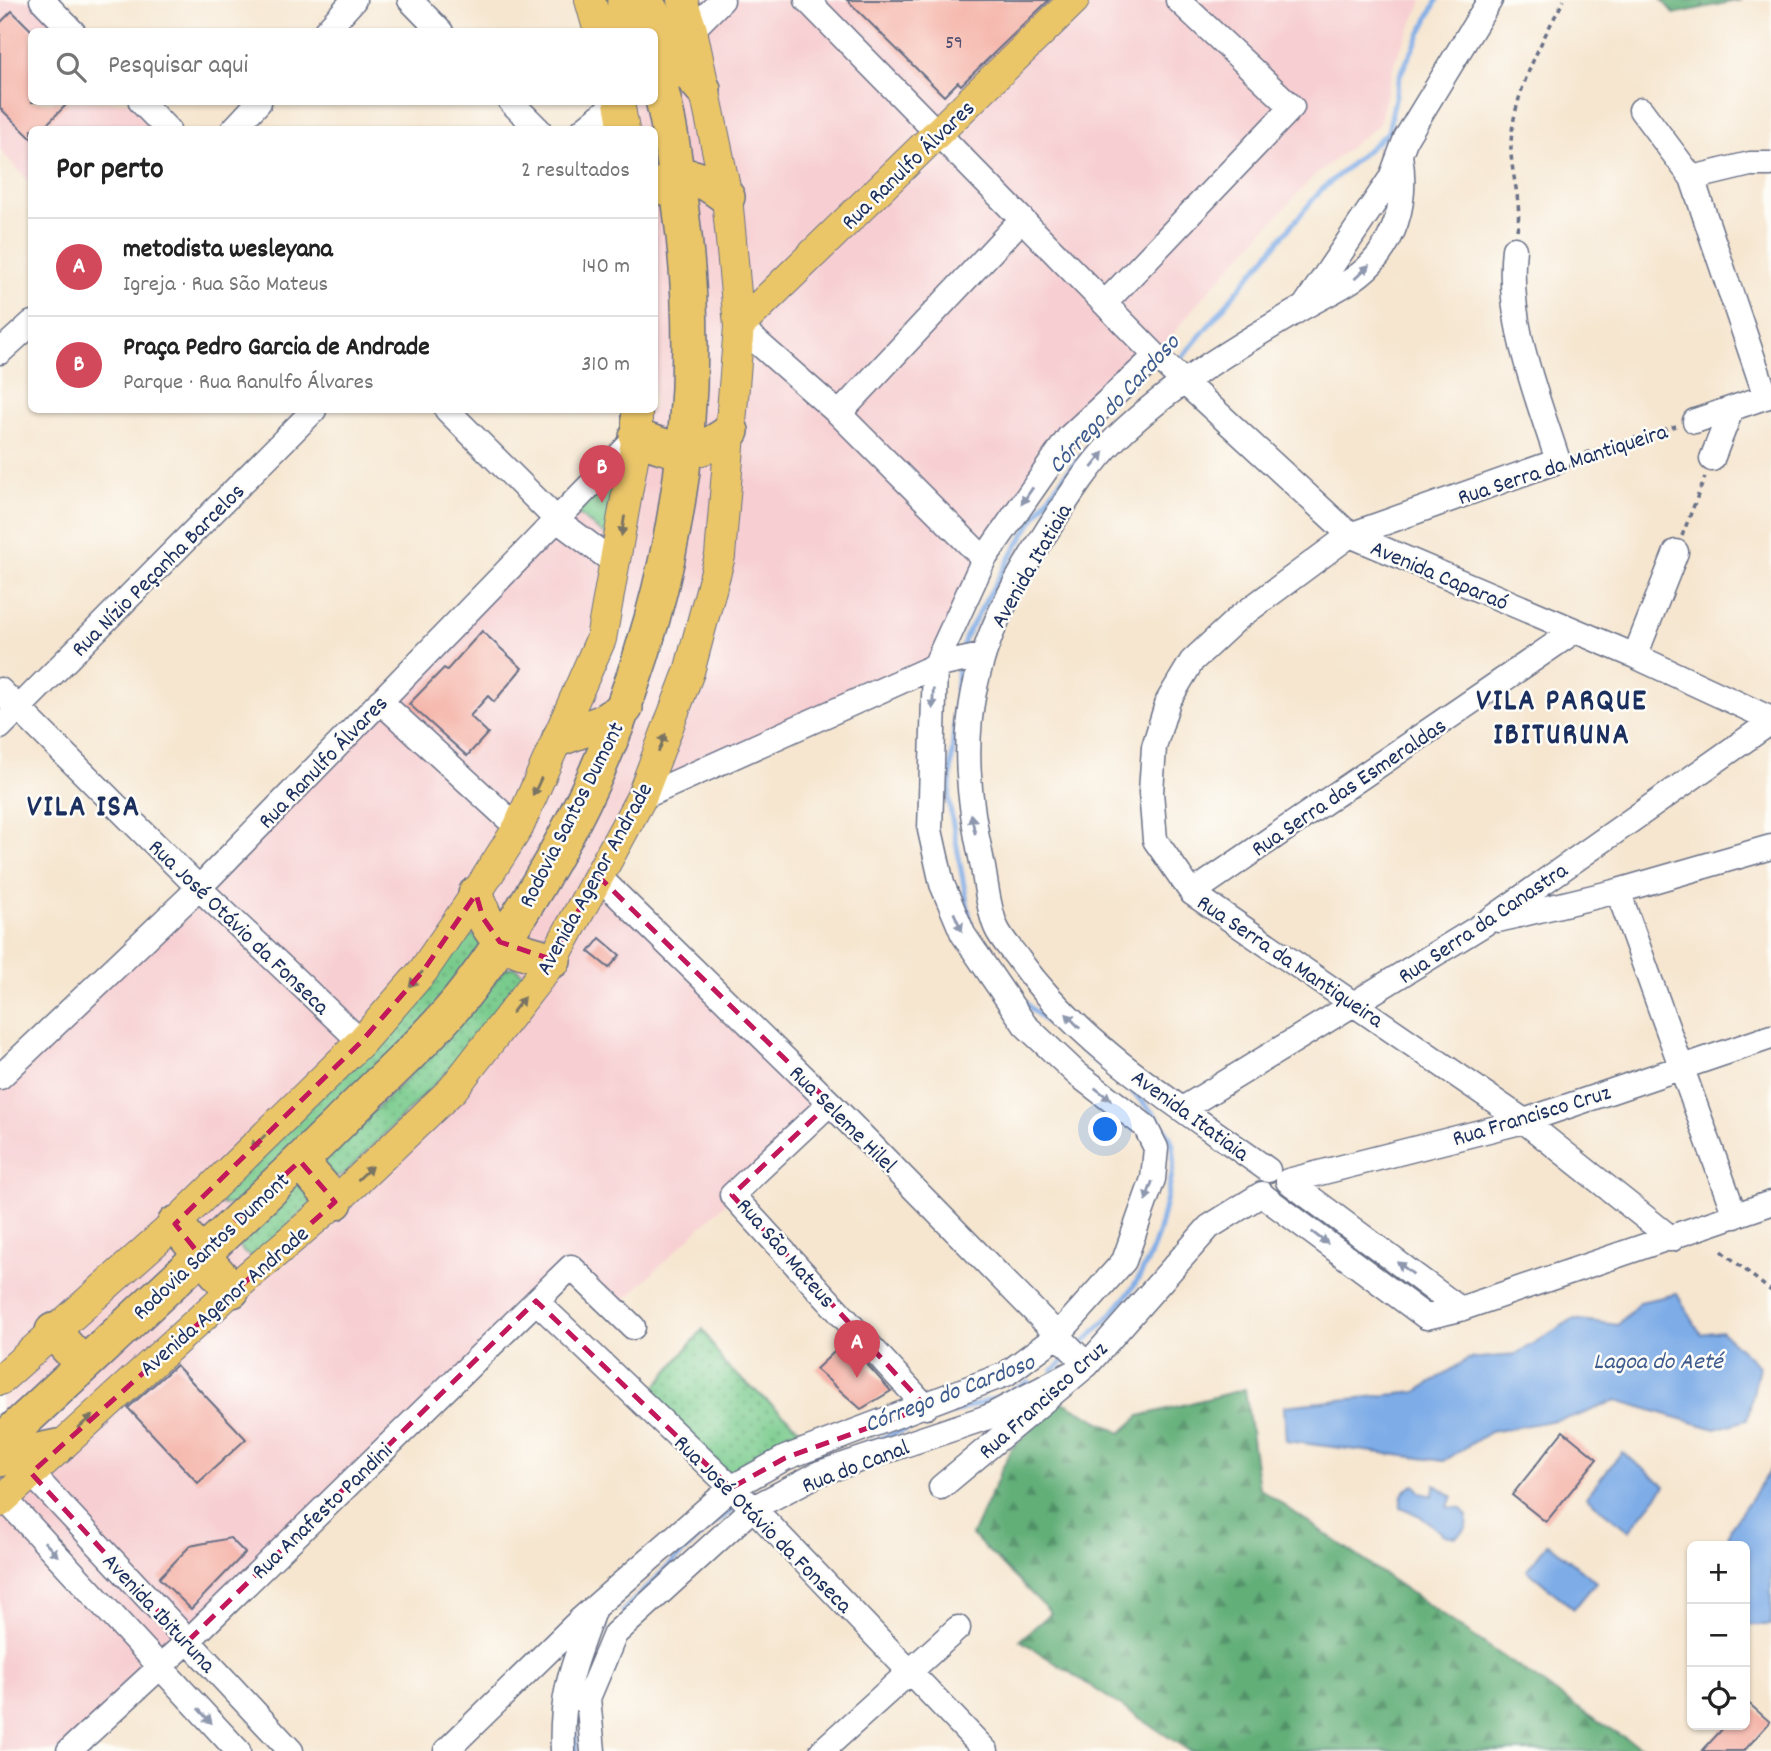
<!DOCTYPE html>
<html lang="pt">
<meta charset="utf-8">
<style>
:root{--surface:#fff;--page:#f6f6f6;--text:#222;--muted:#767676;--line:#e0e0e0;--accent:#d1495b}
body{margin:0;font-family:Dekko,sans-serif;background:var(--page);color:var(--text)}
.controls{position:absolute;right:21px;bottom:21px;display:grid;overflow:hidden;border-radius:10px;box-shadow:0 2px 5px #0004}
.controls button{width:63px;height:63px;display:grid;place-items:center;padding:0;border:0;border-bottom:2px solid var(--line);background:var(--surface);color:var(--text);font:35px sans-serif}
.you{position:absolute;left:1106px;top:1130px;width:24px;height:24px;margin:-18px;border:5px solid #fff;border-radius:50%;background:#1a73e8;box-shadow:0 0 0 10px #1a73e833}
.badge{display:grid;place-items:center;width:46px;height:46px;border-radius:50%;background:var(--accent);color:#fff;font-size:23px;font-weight:700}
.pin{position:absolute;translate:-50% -58px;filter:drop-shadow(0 2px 4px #0008)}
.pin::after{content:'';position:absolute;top:37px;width:24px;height:21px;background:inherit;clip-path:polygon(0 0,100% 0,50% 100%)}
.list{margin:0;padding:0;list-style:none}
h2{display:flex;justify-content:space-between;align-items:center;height:91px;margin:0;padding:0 28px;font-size:30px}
h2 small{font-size:23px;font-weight:400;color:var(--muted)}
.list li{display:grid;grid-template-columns:46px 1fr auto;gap:21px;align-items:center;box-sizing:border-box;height:98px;padding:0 28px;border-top:2px solid var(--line)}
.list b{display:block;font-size:26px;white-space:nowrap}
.list p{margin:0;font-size:23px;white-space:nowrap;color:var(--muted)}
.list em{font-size:23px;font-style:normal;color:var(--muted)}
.icon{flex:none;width:38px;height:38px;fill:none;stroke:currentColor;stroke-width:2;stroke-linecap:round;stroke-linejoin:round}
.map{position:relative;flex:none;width:1771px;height:1751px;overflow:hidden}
.search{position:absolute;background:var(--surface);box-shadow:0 2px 5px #0004;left:28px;top:28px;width:630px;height:77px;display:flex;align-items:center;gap:18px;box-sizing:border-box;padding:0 24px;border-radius:10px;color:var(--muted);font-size:26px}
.panel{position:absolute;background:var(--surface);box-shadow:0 2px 5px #0004;left:28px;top:126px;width:630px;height:287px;border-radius:10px}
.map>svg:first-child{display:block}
</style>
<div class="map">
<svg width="1771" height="1751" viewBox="0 0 1771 1751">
<defs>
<pattern id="grass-dots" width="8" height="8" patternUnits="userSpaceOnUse" patternTransform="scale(1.75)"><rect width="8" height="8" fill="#79cb8d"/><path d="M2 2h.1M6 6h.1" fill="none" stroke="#62a576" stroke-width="1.8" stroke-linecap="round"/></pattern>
<pattern id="forest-firs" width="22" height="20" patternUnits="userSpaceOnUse" patternTransform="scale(1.75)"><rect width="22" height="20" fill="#62af78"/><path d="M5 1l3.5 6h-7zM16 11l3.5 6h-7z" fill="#508f66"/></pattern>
</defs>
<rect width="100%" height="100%" fill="#fdfcf7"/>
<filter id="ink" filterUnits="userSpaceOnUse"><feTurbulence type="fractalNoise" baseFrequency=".0143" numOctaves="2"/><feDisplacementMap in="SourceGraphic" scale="14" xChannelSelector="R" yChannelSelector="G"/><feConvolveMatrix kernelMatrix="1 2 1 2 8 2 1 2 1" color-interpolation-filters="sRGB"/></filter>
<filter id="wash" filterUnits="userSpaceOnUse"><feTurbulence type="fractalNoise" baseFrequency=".00686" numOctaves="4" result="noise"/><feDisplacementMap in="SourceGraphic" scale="28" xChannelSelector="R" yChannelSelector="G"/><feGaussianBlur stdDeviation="1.57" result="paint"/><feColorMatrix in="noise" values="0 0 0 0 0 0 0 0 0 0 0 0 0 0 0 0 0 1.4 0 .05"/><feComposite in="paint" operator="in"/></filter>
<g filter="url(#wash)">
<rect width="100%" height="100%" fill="#f6e6d0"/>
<path fill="#f7cfd2" d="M0,0H42L73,31L32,32V102H140L167,129L32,130L31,184L0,150Z
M590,0H1423L1395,60L1379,124L1315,175L1199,301L1156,356L1069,438L935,665L641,798L598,875L830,1103L615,1309L571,1267L68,1751H0V1072L637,437V410H654V130L624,129L620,102H654V32L599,31Z"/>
<path fill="url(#grass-dots)" stroke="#4a7d76" stroke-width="2" d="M474,935L485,940L432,1015L235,1204L223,1205L218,1197L379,1037L466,937Z
M515,967L522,973L523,981L515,993L440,1079L344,1174L334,1177L323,1162L435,1050L506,968Z
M295,1179L313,1202L254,1257L244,1253L238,1243Z
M703,1329L724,1364L806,1434L729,1480L642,1395L657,1385Z"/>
<path fill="url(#forest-firs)" stroke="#3e6f6b" stroke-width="2" d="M1662,0H1741L1674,14Z
M1245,1389L1259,1488L1595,1720L1647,1751H1190L1020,1640L1051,1613L972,1535L1011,1449L1059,1400L1121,1433L1140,1416Z"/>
<path fill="#79cb8d" stroke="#4a7d76" stroke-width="2" d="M615,474L611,540L577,513Z"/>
<path fill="#7dace7" stroke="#4c6ea2" stroke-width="2" d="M1677,1294L1701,1334L1721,1331L1759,1366L1747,1420L1715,1429L1617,1400L1577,1416L1490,1432L1444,1461L1286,1441L1284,1406L1416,1392L1468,1359L1514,1355L1573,1319L1618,1325L1640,1302Z
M1622,1452L1665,1486L1629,1531L1586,1497Z
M1771,1469V1625H1745V1546H1726L1731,1527Z
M1435,1484L1453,1497L1447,1507L1461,1508L1467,1516L1466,1528L1456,1537L1444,1535L1420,1516L1401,1507C1400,1494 1403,1490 1415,1485L1421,1493L1432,1496Z
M1548,1543L1596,1582L1574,1609L1527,1570Z"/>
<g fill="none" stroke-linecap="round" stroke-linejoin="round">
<path stroke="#7dace7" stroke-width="5" d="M1175,366L1321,190L1388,132L1400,75L1437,0
M962,651L965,638C998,579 1030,517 1073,465C1101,431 1138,408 1166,376
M958,668L949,802L971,925
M993,956C1005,974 1018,997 1034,1011C1067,1041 1159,1103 1172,1142C1178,1163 1168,1190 1164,1210C1151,1273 1125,1303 1079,1347
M1053,1370L1070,1356
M772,1485L817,1461L1003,1395L1029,1382
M623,1611L705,1531L740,1504
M589,1655L606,1628
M575,1718L576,1751"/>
</g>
<g id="blocks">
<path fill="#f4aea3" d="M847,0H1049L961,85L958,82L944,96Z
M12,11L32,31V102H69L41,130H32V139L0,108V23Z
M482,631L522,668L494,702L488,696L470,716L488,733L467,756L409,704L444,668L447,670Z
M600,938L620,955L609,968L589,952Z
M846,1341L891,1391L861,1409L816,1369Z
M176,1365L246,1439L198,1483L128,1408Z
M1563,1431L1597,1459L1546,1522L1512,1495Z
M230,1538L245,1553L191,1609L159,1578L190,1546Z
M1745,1700L1770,1722L1744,1751H1702L1726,1725H1745Z"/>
</g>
</g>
<g filter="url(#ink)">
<use href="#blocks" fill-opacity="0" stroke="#686f86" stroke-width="2"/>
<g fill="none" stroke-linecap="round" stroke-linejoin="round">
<defs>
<path id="minor" d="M42,0L73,32
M410,0L441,32
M807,0L1156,356L1350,535L1635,656L1771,719
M692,30L722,0
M325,32L354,0
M141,102L168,130
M511,102L539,130
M1641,110L1692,178L1766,397
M233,130L259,102
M583,130L617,102
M1692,178L1750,164H1771
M1514,249C1506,322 1536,392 1558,461L1350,535L1238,618L1192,661L1168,701L1154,747L1151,792L1155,840L1192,893L1524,1121L1672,1239
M1106,302L1292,107L1178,0
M1306,304L1391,178L1406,138L1490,0
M739,326L839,414L984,559
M0,352L32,323
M447,410L557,520L616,564
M839,414L1022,219
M1695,421L1771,395
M1712,459L1731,410
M1635,656L1676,552
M0,690L199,888L361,1042
M380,701L518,828
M0,727L314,410
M641,798L935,666L981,656
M597,875L830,1103L1087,1365
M1618,891L1735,1216
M1192,893L1573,632
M1498,920L1618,891L1771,847
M0,1077L199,888L637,437
M830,1103L732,1195L926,1407
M1184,1108L1484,924L1771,722
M1268,1170C1181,1107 1083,1049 1019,960C1012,950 1001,939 996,927C988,908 986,883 982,862C952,728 970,649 1045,534C1066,501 1088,466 1116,438C1169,386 1238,346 1302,308C1329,292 1358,282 1378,256C1401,226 1406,192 1400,155
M1288,1181L1524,1121L1771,1037
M1288,1181L1460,1309
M1265,1197L1426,1317L1460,1309L1771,1203
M536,1301L753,1508L986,1751
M31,1473L291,1751
M941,1487L1087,1365L1209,1227L1262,1194
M5,1499L238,1751
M69,1751L187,1642L571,1267L633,1327
M446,1751L580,1620L731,1488L785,1458L1006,1374L1057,1336L1124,1261L1153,1179L1156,1148L1145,1126L1077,1074L1025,1025L963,934L942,884L930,830L935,666L984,559L1069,437L1156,356
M563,1751C560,1694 574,1663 593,1611
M593,1751L588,1698L615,1634L753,1508L820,1473L988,1417L1087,1365
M822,1751L958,1628"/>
<path id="major" d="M590,0L599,32
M619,102L624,130
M739,326L1074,0
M0,1380L175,1224L361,1042L423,971L476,894L518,828L601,639L637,437V410
M0,1502L232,1290L335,1202L453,1089L553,960L641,798L689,672L720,556L739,326L727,197L692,30L682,0"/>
<path id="highway" d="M644,0L688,72L703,89
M623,32L625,0
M659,187C688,169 702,178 727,197
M637,437C678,453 696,458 731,431
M560,738L601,723L625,708
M476,894C491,945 505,946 553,960
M300,1161L335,1202
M175,1224L232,1290
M53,1331L83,1365
M0,1443C113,1337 229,1232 339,1123C382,1079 432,1037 469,988C637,763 718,489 681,211C675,163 669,113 654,67
M0,1459L57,1447"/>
</defs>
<use href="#minor" stroke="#686f86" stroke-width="27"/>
<use href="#major" stroke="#686f86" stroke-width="32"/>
<use href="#highway" stroke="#686f86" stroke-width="38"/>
<path stroke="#686f86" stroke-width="3.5" stroke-dasharray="5 5" stroke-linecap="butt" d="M1517,230C1523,201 1510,174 1511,145C1512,97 1541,41 1564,0
M1576,456L1676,426
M1682,536L1705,477
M1722,1251L1771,1291"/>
<use href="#minor" stroke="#fff" stroke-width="24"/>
<use href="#major" stroke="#ebc669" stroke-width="30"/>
<use href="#highway" stroke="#ebc669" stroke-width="35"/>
</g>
<defs><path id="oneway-solid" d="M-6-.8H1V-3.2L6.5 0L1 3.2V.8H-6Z" transform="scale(1.75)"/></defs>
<g fill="#8d97ae">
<use href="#oneway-solid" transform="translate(1362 272) rotate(-44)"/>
<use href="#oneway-solid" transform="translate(1098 460) rotate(-51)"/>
<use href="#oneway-solid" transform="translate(1027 496) rotate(125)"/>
<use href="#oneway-solid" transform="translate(933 699) rotate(92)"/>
<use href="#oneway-solid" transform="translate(973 824) rotate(-102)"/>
<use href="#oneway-solid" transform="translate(958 922) rotate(66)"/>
<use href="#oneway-solid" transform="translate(1073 1021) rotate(-134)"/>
<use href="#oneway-solid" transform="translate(1103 1094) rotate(37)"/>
<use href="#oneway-solid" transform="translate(1149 1191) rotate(109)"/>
<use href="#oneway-solid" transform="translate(1320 1238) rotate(37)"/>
<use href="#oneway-solid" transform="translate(1405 1268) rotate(-143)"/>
<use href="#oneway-solid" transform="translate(51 1549) rotate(47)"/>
<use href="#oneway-solid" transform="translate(205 1716) rotate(47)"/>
</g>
<g fill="#797363">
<use href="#oneway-solid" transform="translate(623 526) rotate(99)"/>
<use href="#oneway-solid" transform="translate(662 743) rotate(-69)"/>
<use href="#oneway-solid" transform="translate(537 787) rotate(115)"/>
<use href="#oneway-solid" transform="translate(416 979) rotate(131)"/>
<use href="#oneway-solid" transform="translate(518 1005) rotate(-52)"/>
<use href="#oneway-solid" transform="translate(258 1142) rotate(136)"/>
<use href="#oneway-solid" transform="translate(365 1173) rotate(-44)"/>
<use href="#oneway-solid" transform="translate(85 1422) rotate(-42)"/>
</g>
</g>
<path fill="none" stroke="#c2185b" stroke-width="5" stroke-dasharray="14 9" stroke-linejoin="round" d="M597,875L830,1103L732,1195L926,1407L785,1458L731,1488L536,1301L187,1642L31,1473L335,1202L300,1161L199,1254L175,1224L361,1042L423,971L476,894L483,918L500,942L553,960Z"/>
<g text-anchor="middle" stroke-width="5" stroke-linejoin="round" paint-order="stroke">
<g font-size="19" fill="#514f6f">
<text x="954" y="48">59</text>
</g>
<g font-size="23" fill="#1b2f5e" stroke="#fdfcf7">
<text transform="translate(907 164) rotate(-44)" y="8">Rua Ranulfo Álvares</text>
<text transform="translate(1562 463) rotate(-18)" y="8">Rua Serra da Mantiqueira</text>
<text transform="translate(1030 565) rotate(-60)" y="8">Avenida Itatiaia</text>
<text transform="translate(157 569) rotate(-45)" y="8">Rua Nízio Peçanha Barcelos</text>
<text transform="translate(1440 574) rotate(23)" y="8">Avenida Caparaó</text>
<text transform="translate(322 761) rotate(-46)" y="8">Rua Ranulfo Álvares</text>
<text transform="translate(1348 786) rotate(-34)" y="8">Rua Serra das Esmeraldas</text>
<text transform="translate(570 814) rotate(-63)" y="8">Rodovia Santos Dumont</text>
<text transform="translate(593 878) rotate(-61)" y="8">Avenida Agenor Andrade</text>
<text transform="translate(1482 922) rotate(-34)" y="8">Rua Serra da Canastra</text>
<text transform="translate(240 926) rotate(44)" y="8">Rua José Otávio da Fonseca</text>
<text transform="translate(1291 960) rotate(34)" y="8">Rua Serra da Mantiqueira</text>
<text transform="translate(1191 1114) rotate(36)" y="8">Avenida Itatiaia</text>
<text transform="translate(1531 1114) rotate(-17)" y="8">Rua Francisco Cruz</text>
<text transform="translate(844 1118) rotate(45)" y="8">Rua Seleme Hilel</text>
<text transform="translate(210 1245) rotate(-43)" y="8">Rodovia Santos Dumont</text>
<text transform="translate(787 1252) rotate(49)" y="8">Rua São Mateus</text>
<text transform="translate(223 1300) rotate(-41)" y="8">Avenida Agenor Andrade</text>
<text transform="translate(1042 1399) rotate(-42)" y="8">Rua Francisco Cruz</text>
<text transform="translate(855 1465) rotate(-21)" y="8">Rua do Canal</text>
<text transform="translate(321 1510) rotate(-44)" y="8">Rua Anafesto Pandini</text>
<text transform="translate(764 1523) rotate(45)" y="8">Rua José Otávio da Fonseca</text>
<text transform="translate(160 1612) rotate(47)" y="8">Avenida Ibituruna</text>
</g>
<g font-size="24" font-style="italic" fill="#3d5b8e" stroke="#fdfcf7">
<text transform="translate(1113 403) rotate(-47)" y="8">Córrego do Cardoso</text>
<text x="1658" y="1368">Lagoa do Aeté</text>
<text transform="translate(949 1392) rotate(-21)" y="8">Córrego do Cardoso</text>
</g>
<g font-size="30" font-weight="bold" letter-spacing="2" fill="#1b2f5e" stroke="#fdfcf7">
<text x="1562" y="709">VILA PARQUE<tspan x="1562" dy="34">IBITURUNA</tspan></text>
<text x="84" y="815">VILA ISA</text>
</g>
</g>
</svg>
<div class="controls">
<button>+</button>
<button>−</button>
<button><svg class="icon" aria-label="locate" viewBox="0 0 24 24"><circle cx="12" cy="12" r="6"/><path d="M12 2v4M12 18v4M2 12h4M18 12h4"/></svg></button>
</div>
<div class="you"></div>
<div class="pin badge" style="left:857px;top:1378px">A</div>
<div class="pin badge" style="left:602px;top:503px">B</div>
<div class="search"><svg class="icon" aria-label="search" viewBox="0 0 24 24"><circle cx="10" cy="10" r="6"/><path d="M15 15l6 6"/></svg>Pesquisar aqui</div>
<section class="panel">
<h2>Por perto<small>2 resultados</small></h2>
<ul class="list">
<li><span class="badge">A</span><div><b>metodista wesleyana</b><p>Igreja · Rua São Mateus</p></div><em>140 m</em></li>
<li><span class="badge">B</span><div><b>Praça Pedro Garcia de Andrade</b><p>Parque · Rua Ranulfo Álvares</p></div><em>310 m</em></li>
</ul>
</section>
</div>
